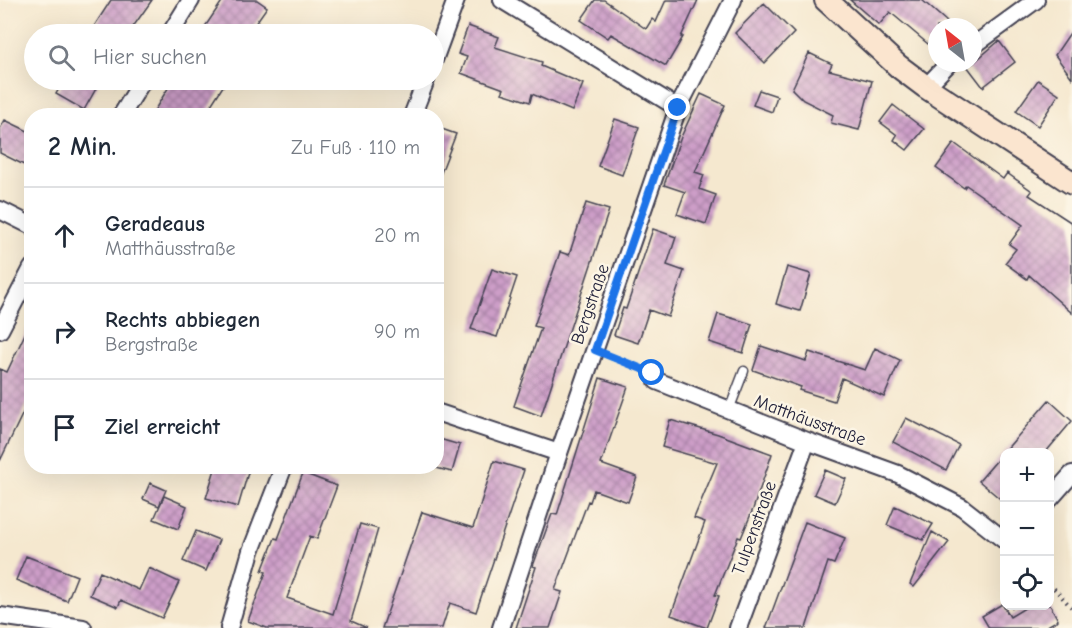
<!DOCTYPE html>
<html lang="de">
<meta charset="utf-8">
<style>
:root{--surface:#fff;--page:#f6f6f7;--text:#1f2937;--muted:#747a83;--line:#e0e1e3}
body{margin:0;font-family:"Comic Neue",sans-serif;background:var(--page);color:var(--text)}
.controls{position:absolute;right:18px;bottom:18px;display:grid;overflow:hidden;border-radius:12px;box-shadow:0 6px 24px #0002}
.controls button{width:54px;height:54px;display:grid;place-items:center;padding:0;border:0;border-bottom:2px solid var(--line);background:var(--surface);color:var(--text);font:30px sans-serif}
.compass{position:absolute;left:928px;top:18px;width:54px;height:54px;border-radius:50%;background:var(--surface);box-shadow:0 6px 24px #0002;rotate:329deg}
.stop{position:absolute;width:18px;height:18px;margin:-14px;border:4px solid #1a73e8;border-radius:50%;background:#fff}
.stop.end{background:#1a73e8;border-color:#fff;box-shadow:0 2px 6px #0008}
.list{margin:0;padding:0;list-style:none}
h2{display:flex;justify-content:space-between;align-items:center;height:78px;margin:0;padding:0 24px;font-size:26px}
h2 small{font-size:20px;font-weight:400;color:var(--muted)}
.list li{display:grid;grid-template-columns:39px 1fr auto;gap:18px;align-items:center;box-sizing:border-box;height:96px;padding:0 24px;border-top:2px solid var(--line)}
.list b{display:block;font-size:22px;white-space:nowrap}
.list p{margin:0;font-size:20px;white-space:nowrap;color:var(--muted)}
.list em{font-size:20px;font-style:normal;color:var(--muted)}
.icon{flex:none;width:33px;height:33px;fill:none;stroke:currentColor;stroke-width:2;stroke-linecap:round;stroke-linejoin:round}
.map{position:relative;flex:none;width:1072px;height:628px;overflow:hidden}
.search{position:absolute;background:var(--surface);box-shadow:0 6px 24px #0002;left:24px;top:24px;width:420px;height:66px;display:flex;align-items:center;gap:15px;box-sizing:border-box;padding:0 21px;border-radius:33px;color:var(--muted);font-size:22px}
.panel{position:absolute;background:var(--surface);box-shadow:0 6px 24px #0002;left:24px;top:108px;width:420px;height:366px;border-radius:24px}
.map>svg:first-child{display:block}
</style>
<div class="map">
<svg width="1072" height="628" viewBox="0 0 1072 628">
<defs>
<pattern id="building-cross-hatch" width="8" height="8" patternUnits="userSpaceOnUse" patternTransform="scale(1.5)"><rect width="8" height="8" fill="#cd9ec8"/><path d="M0 0l8 8M0 8l8-8" fill="none" stroke="#a680a4"/></pattern>
</defs>
<rect width="100%" height="100%" fill="#fcf5e5"/>
<filter id="ink" filterUnits="userSpaceOnUse"><feTurbulence type="fractalNoise" baseFrequency=".0167" numOctaves="2"/><feDisplacementMap in="SourceGraphic" scale="12" xChannelSelector="R" yChannelSelector="G"/><feConvolveMatrix kernelMatrix="1 2 1 2 8 2 1 2 1" color-interpolation-filters="sRGB"/></filter>
<filter id="wash" filterUnits="userSpaceOnUse"><feTurbulence type="fractalNoise" baseFrequency=".008" numOctaves="4" result="noise"/><feDisplacementMap in="SourceGraphic" scale="24" xChannelSelector="R" yChannelSelector="G"/><feGaussianBlur stdDeviation="1.35" result="paint"/><feColorMatrix in="noise" values="0 0 0 0 0 0 0 0 0 0 0 0 0 0 0 0 0 1.4 0 .05"/><feComposite in="paint" operator="in"/></filter>
<g filter="url(#wash)">
<rect width="100%" height="100%" fill="#f5e8cf"/>
<g id="blocks">
<path fill="url(#building-cross-hatch)" d="M111,0H152L128,34H89Z
M223,0H257L267,7L248,34H200Z
M595,0H604L646,29L652,19L656,22L666,0H698L681,37H683L666,66L611,34L608,38L581,20Z
M850,0H922L947,22L942,27H937V33L928,44L890,12L879,25Z
M764,3L794,33L765,63L735,33Z
M468,26L499,37L495,47L542,62L541,66L583,84L572,111L532,94L530,102L502,93L504,89L461,73L467,57L458,54Z
M1072,30V78L1055,55Z
M999,41L1015,62L983,87L967,66L973,63Z
M809,53L832,64L829,70L872,81L859,130L831,123L833,115L803,100L792,89Z
M64,80H89L98,85L84,110L56,94Z
M173,80H227L204,116H151Z
M1038,80L1059,94L1038,126L1016,111Z
M759,90L777,96L772,112L753,105Z
M701,94L725,105L695,172L704,175L699,189L716,195L706,224L677,214L685,192L664,185L681,137Z
M893,105L924,129L907,150L894,140L897,135L880,122Z
M615,119L639,127L622,175L598,166Z
M5,120L32,133V149L24,165L0,153V129Z
M436,127L456,134L437,183L436,182Z
M954,143L1003,179L1007,173L1032,191L1029,195L1072,223V313L1029,275L1027,279L1005,263L1016,249L1009,244L1023,225L966,185L964,188L936,168Z
M586,203L609,210L541,416L514,406L541,328L534,326L560,252L569,255Z
M653,229L676,237L667,265L684,271L668,317L649,310L638,343L614,335L623,308L626,309Z
M787,267L811,274L800,311L776,304Z
M492,269L517,277L497,337L471,329Z
M718,314L752,324L743,353L709,342Z
M32,319V394L0,461V369L7,372Z
M761,346L806,361L809,352L865,370L875,348L900,360L884,397L842,378L834,401L799,390L801,387L753,370Z
M600,378L628,387L601,464L637,477L628,502L594,490L590,502L588,501L555,590L562,592L550,628H516L536,567L533,566L552,514L557,515Z
M1049,400L1072,421L1045,453H1005V503L979,481Z
M906,418L959,445L946,470L893,442Z
M670,420L718,434L772,454L753,509L741,538L738,537L715,595L719,596L707,628L671,615L705,522L694,518L717,463L662,447Z
M436,438L460,445L452,472L436,468Z
M494,461L524,470L476,612L450,603L442,628H382L422,512L473,528Z
M216,466H250L238,507L206,498Z
M825,470L846,479L835,503L814,494Z
M303,473L337,486L317,539L310,536L287,598L333,614L360,524L378,529L351,621L367,628H267L248,621L266,572L262,571L275,538L278,539Z
M150,483L166,490L159,506L143,499Z
M164,496L187,506L178,529L154,519Z
M895,506L933,524L923,540L887,525Z
M805,522L845,538L834,564L828,562L806,628H766Z
M196,531L219,540L206,571L183,561Z
M932,532L949,542L914,587L910,584Z
M26,556L77,576L67,601L16,580Z
M149,568L179,582L162,618L121,600L118,607L90,595L100,572L139,590Z
M1002,604L1010,617L1028,606L1050,605L1058,620L1044,628H989L982,616Z"/>
</g>
</g>
<g filter="url(#ink)">
<use href="#blocks" fill-opacity="0" stroke="#424051" stroke-width="1.5"/>
<g fill="none" stroke-linecap="round" stroke-linejoin="round">
<defs>
<path id="lane" d="M729,410L744,371"/>
<path id="street" d="M502,0L678,108
M170,34L191,0
M973,46L1036,0
M434,60L456,0
M926,87L949,63
M121,116L143,80
M412,116L426,80
M0,210L32,226
M0,330L32,268
M657,381L807,441L898,474L962,507L1004,540
M436,412L559,453
M1050,499L1072,474
M0,616L83,628
M229,628L251,551L284,466
M501,628L559,453L678,108L733,0
M738,628L807,441"/>
<path id="secondary" d="M826,0L898,66L926,87L1072,183"/>
</defs>
<use href="#lane" stroke="#424051" stroke-width="11"/>
<use href="#street" stroke="#424051" stroke-width="20"/>
<use href="#secondary" stroke="#424051" stroke-width="26"/>
<path stroke="#424051" stroke-width="4" stroke-dasharray="1.5 4.5" stroke-linecap="butt" d="M609,356L644,370
M1050,584L1072,608
M1006,611L1012,606"/>
<use href="#lane" stroke="#fff" stroke-width="8"/>
<use href="#street" stroke="#fff" stroke-width="16"/>
<use href="#secondary" stroke="#fbe5cf" stroke-width="22"/>
</g>
</g>
<g fill="none" stroke-linecap="round" stroke-linejoin="round" filter="url(#ink)">
<path stroke="#1a73e8" stroke-width="8" d="M652,373L595,350L678,108"/>
</g>
<g text-anchor="middle" stroke-width="5" stroke-linejoin="round" paint-order="stroke">
<g font-size="18" fill="#22223b" stroke="#fcf5e5">
<text transform="translate(590 304) rotate(-71)" y="6">Bergstraße</text>
<text transform="translate(810 420) rotate(20)" y="6">Matthäusstraße</text>
<text transform="translate(754 528) rotate(-70)" y="6">Tulpenstraße</text>
</g>
</g>
</svg>
<div class="controls">
<button>+</button>
<button>−</button>
<button><svg class="icon" aria-label="locate" viewBox="0 0 24 24"><circle cx="12" cy="12" r="6"/><path d="M12 2v4M12 18v4M2 12h4M18 12h4"/></svg></button>
</div>
<svg class="compass" viewBox="-18 -18 36 36"><path d="M0-13l5 13h-10z" fill="#e53935"/><path d="M0 13l5-13h-10z" fill="#747a83"/></svg>
<div class="stop" style="left:652px;top:373px"></div>
<div class="stop end" style="left:678px;top:108px"></div>
<div class="search"><svg class="icon" aria-label="search" viewBox="0 0 24 24"><circle cx="10" cy="10" r="6"/><path d="M15 15l6 6"/></svg>Hier suchen</div>
<section class="panel">
<h2>2 Min.<small>Zu Fuß · 110 m</small></h2>
<ul class="list">
<li><svg class="icon" aria-label="ahead" viewBox="0 0 24 24"><path d="M12 20V5M6 11l6-6 6 6"/></svg><div><b>Geradeaus</b><p>Matthäusstraße</p></div><em>20 m</em></li>
<li><svg class="icon" aria-label="right" viewBox="0 0 24 24"><path d="M7 20v-9h11M14 6l5 5-5 5"/></svg><div><b>Rechts abbiegen</b><p>Bergstraße</p></div><em>90 m</em></li>
<li><svg class="icon" aria-label="arrive" viewBox="0 0 24 24"><path d="M6 21V4h12l-3 4 3 4H6"/></svg><div><b>Ziel erreicht</b></div></li>
</ul>
</section>
</div>
